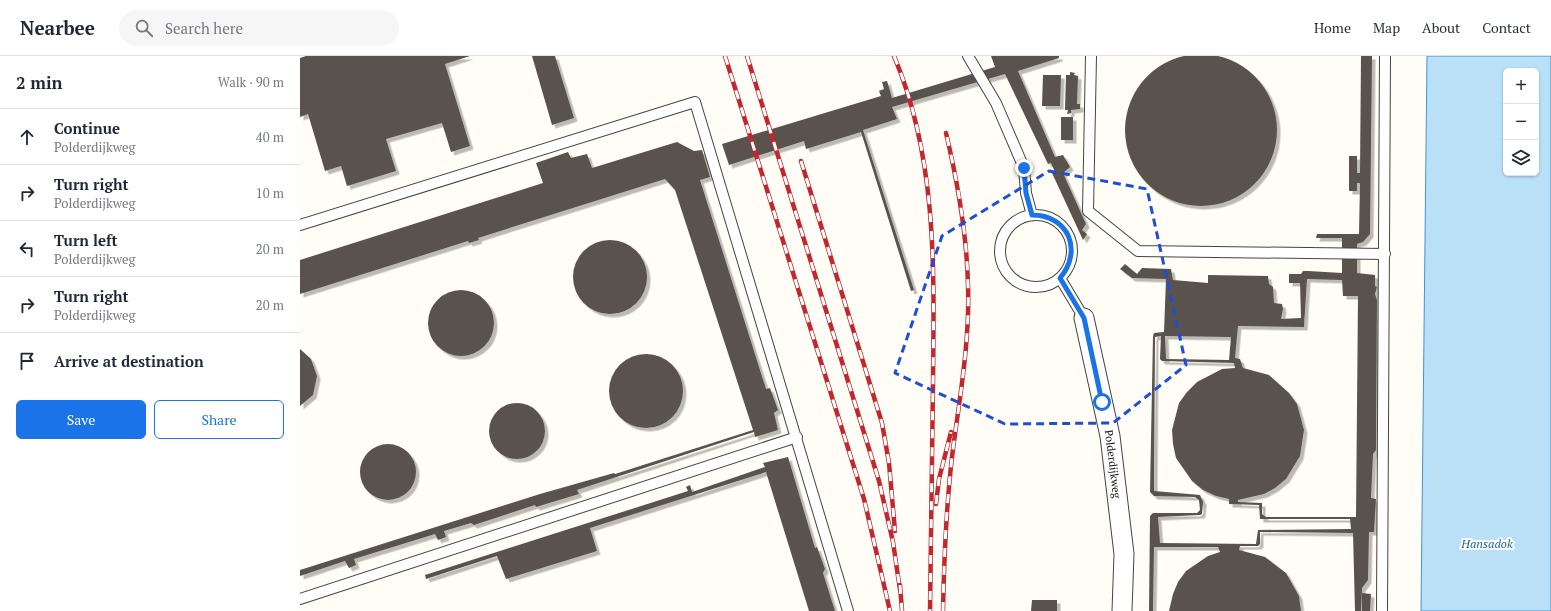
<!DOCTYPE html>
<meta charset="utf-8">
<style>
:root{--surface:#fff;--page:#f6f6f7;--text:#1f2937;--muted:#747a83;--line:#e0e1e3;--accent:#1a73e8}
body{margin:0;font-family:"PT Serif",serif;background:var(--page);color:var(--text)}
.controls{position:absolute;right:12px;top:12px;display:grid;overflow:hidden;border-radius:6px;box-shadow:0 1px 3px #0004}
.controls button{width:36px;height:36px;display:grid;place-items:center;padding:0;border:0;border-bottom:1px solid var(--line);background:var(--surface);color:var(--text);font:20px sans-serif}
.stop{position:absolute;width:12px;height:12px;margin:-9px;border:3px solid #1a73e8;border-radius:50%;background:#fff}
.stop.end{background:#1a73e8;border-color:#fff;box-shadow:0 1px 4px #0008}
.list{margin:0;padding:0;list-style:none}
h2{display:flex;justify-content:space-between;align-items:center;height:52px;margin:0;padding:0 16px;font-size:17px}
h2 small{font-size:13px;font-weight:400;color:var(--muted)}
.list li{display:grid;grid-template-columns:26px 1fr auto;gap:12px;align-items:center;box-sizing:border-box;height:56px;padding:0 16px;border-top:1px solid var(--line)}
.list b{display:block;font-size:15px;white-space:nowrap}
.list p{margin:0;font-size:13px;white-space:nowrap;color:var(--muted)}
.list em{font-size:13px;font-style:normal;color:var(--muted)}
.actions{display:flex;gap:8px;padding:12px 16px}
.actions a{flex:1;padding:9px 0;border:1px solid var(--accent);border-radius:6px;text-align:center;font-size:14px;color:var(--accent)}
.actions .main{background:var(--accent);color:#fff}
.icon{flex:none;width:22px;height:22px;fill:none;stroke:currentColor;stroke-width:2;stroke-linecap:round;stroke-linejoin:round}
.map{position:relative;flex:none;width:1251px;height:555px;overflow:hidden}
header{display:flex;align-items:center;gap:24px;box-sizing:border-box;height:56px;padding:0 20px;background:var(--surface);border-bottom:1px solid var(--line)}
header strong{font-size:19px}
nav{display:flex;gap:22px;margin-inline-start:auto;font-size:14px}
.search{width:280px;height:36px;background:var(--page);display:flex;align-items:center;gap:10px;box-sizing:border-box;padding:0 14px;border-radius:22px;color:var(--muted);font-size:15px}
main{display:flex}
aside{flex:1;background:var(--surface)}
.map>svg:first-child{display:block}
</style>
<header>
<strong>Nearbee</strong>
<div class="search"><svg class="icon" aria-label="search" viewBox="0 0 24 24"><circle cx="10" cy="10" r="6"/><path d="M15 15l6 6"/></svg>Search here</div>
<nav><a>Home</a><a>Map</a><a>About</a><a>Contact</a></nav>
</header>
<main>
<aside>
<h2>2 min<small>Walk · 90 m</small></h2>
<ul class="list">
<li><svg class="icon" aria-label="ahead" viewBox="0 0 24 24"><path d="M12 20V5M6 11l6-6 6 6"/></svg><div><b>Continue</b><p>Polderdijkweg</p></div><em>40 m</em></li>
<li><svg class="icon" aria-label="right" viewBox="0 0 24 24"><path d="M7 20v-9h11M14 6l5 5-5 5"/></svg><div><b>Turn right</b><p>Polderdijkweg</p></div><em>10 m</em></li>
<li><svg class="icon" aria-label="left" viewBox="0 0 24 24"><path d="M17 20v-9H6M10 6l-5 5 5 5"/></svg><div><b>Turn left</b><p>Polderdijkweg</p></div><em>20 m</em></li>
<li><svg class="icon" aria-label="right" viewBox="0 0 24 24"><path d="M7 20v-9h11M14 6l5 5-5 5"/></svg><div><b>Turn right</b><p>Polderdijkweg</p></div><em>20 m</em></li>
<li><svg class="icon" aria-label="arrive" viewBox="0 0 24 24"><path d="M6 21V4h12l-3 4 3 4H6"/></svg><div><b>Arrive at destination</b></div></li>
</ul>
<div class="actions"><a class="main">Save</a><a>Share</a></div>
</aside>
<div class="map">
<svg width="1251" height="555" viewBox="0 0 1251 555">
<defs>
<filter id="shadow"><feDropShadow dx="3.5" dy="3.5" stdDeviation="0" flood-color="#0004"/></filter>
</defs>
<rect width="100%" height="100%" fill="#fffdf5"/>
<path fill="#b9e0f7" stroke="#3f96cf" fill-rule="evenodd" d="M1127,0H1251V555H1121ZM1206,15H1236V117H1206Z"/>
<path fill="#5a524d" fill-rule="evenodd" filter="url(#shadow)" d="M825 74a76 76 0 1 1 152 0a76 76 0 1 1-152 0Z
M6,0H170L145,8L170,90L151,96L142,67L86,83L96,115L47,130L41,110L25,115L8,58L0,61V2Z
M232,0H255L274,62L252,69Z
M691,0H759V2L718,15L755,101L763,99L770,111L763,117L786,168L782,174L787,178L783,184L752,117L755,116L751,107L748,108L705,18L592,51L597,63L563,74L614,234L611,235L561,76L506,93L504,85L429,109L422,88L581,40L579,35L584,33L582,26L587,25L592,42L695,11Z
M1061,0H1072L1070,178L1063,186L1057,188V217L1075,219V230L1077,231L1075,238L1077,244L1076,394L1073,398L1071,442L1076,443L1074,476H1069L1068,524L1062,532L1061,555H1055L1053,477L960,476V488L958,490H940L939,494L965,501L986,517L999,540L1001,555H869L873,538L878,526L886,515L908,500L920,496L918,491H854L853,555H849L850,460L853,457H897L900,454L899,444L895,441L854,440L850,436L853,280L854,277L864,276L866,223L832,222L820,213L825,208L837,218L842,212L871,213L873,224L908,227V219L968,220L969,228L973,231L974,247L982,248L983,253L981,263L1001,262L1000,227H989V218H1001L1003,215H1008L1042,217V182H1016L1017,178H1059L1060,127H1057V135H1049V100H1057V117H1060ZM1007,223L1042,224L1043,240H1058L1056,461H966L962,458V447L938,446V444L964,438L975,432L986,423L1000,400L1004,374L997,348L989,337L969,319L943,312L940,303L935,302L938,270L1004,271ZM861,280L860,303L862,305L934,307L935,312L922,313L897,326L887,336L879,347L872,374L873,388L876,402L892,425L903,434L916,440L929,443V448L959,449L960,463H1050L1051,473L958,474L956,488L860,487L858,461L900,459L902,458L903,446L900,439L854,435L855,281ZM865,280L931,281L929,304L866,303Z
M770,16L775,17L774,19L778,20L777,48H780V53L771,54V57L767,58L768,54H765L766,19H770Z
M743,19H761L760,50H742Z
M761,61H773V84H761Z
M377,86L394,95L402,94L410,121L400,124L466,333L470,332L478,354L474,357L478,374L455,381L454,376L277,434L279,438L236,451L235,449L174,469L171,467L144,475L146,481L138,484L135,478L54,503L56,509L49,512L45,505L0,520V514L240,438L314,417L315,418L453,374L375,134L365,123L178,182L179,184L169,187L168,185L0,238V204L243,127L236,107L268,96L271,102L287,98L292,112Z
M273 221a37 37 0 1 1 74 0a37 37 0 1 1-74 0Z
M128 267a33 33 0 1 1 66 0a33 33 0 1 1-66 0Z
M0,293L11,303L17,320L13,339L0,350Z
M309 335a37 37 0 1 1 74 0a37 37 0 1 1-74 0Z
M189 375a28 28 0 1 1 56 0a28 28 0 1 1-56 0Z
M60 416a28 28 0 1 1 56 0a28 28 0 1 1-56 0Z
M488,401L515,492L517,491L525,513L523,517L535,555H509L466,416L290,472L297,495L206,523L197,500L126,523L125,519L388,435L386,431L390,429L392,436L465,411L463,407Z
M1062,537L1071,538L1070,555H1062Z
M732,544H757V555H731Z"/>
<g fill="none" stroke-linecap="round" stroke-linejoin="round">
<defs>
<path id="lane" d="M668,0L696,47L724,112L726,137L732,159
M791,0L788,155L838,195L1085,198
M700 195a36 36 0 1 1 72 0a36 36 0 1 1-72 0Z
M0,169L395,46L548,555
M760,222L784,262
M0,543L497,381
M1082,555L1085,0"/>
<path id="street" d="M784,262L810,380L824,498L822,555"/>
</defs>
<use href="#lane" stroke="#444" stroke-width="12"/>
<use href="#street" stroke="#444" stroke-width="21"/>
<use href="#lane" stroke="#fff" stroke-width="10"/>
<use href="#street" stroke="#fff" stroke-width="19"/>
<defs>
<path id="rail" d="M425,0L564,443L590,555
M447,0L579,425L593,486L600,534
M594,0C638,104 634,217 633,328C632,404 631,479 630,555
M501,105L582,367L589,407L595,475
M636,448L639,423L651,376
M600,529L602,555
M643,555C644,503 646,453 652,401C659,345 670,287 668,230C667,178 658,128 646,77"/>
</defs>
<use href="#rail" stroke="#c4262e" stroke-width="4.5"/>
<use href="#rail" stroke="#fff" stroke-width="3" stroke-dasharray="9" stroke-linecap="butt"/>
</g>
<g fill="none" stroke-linecap="round" stroke-linejoin="round">
<path stroke="#1a73e8" stroke-width="5" d="M724,112L726,137L732,159C769,159 783,195 760,222L784,262L802,346"/>
</g>
<path fill="none" stroke="#1d4ed8" stroke-width="3" stroke-dasharray="8 5" stroke-linejoin="round" d="M749,115L847,133L886,309L813,367L705,368L595,317L642,180Z"/>
<g text-anchor="middle" stroke-width="4" stroke-linejoin="round" paint-order="stroke">
<g font-size="11" fill="#111" stroke="#fff">
<text transform="translate(813 408) rotate(83)" y="4">Polderdijkweg</text>
</g>
<g font-size="12" font-style="italic" fill="#1768a6" stroke="#fff">
<text x="1187" y="492">Hansadok</text>
</g>
</g>
</svg>
<div class="controls">
<button>+</button>
<button>−</button>
<button><svg class="icon" aria-label="layers" viewBox="0 0 24 24"><path d="M12 4l9 5-9 5-9-5zM3 14l9 5 9-5"/></svg></button>
</div>
<div class="stop" style="left:802px;top:346px"></div>
<div class="stop end" style="left:724px;top:112px"></div>
</div>
</main>
